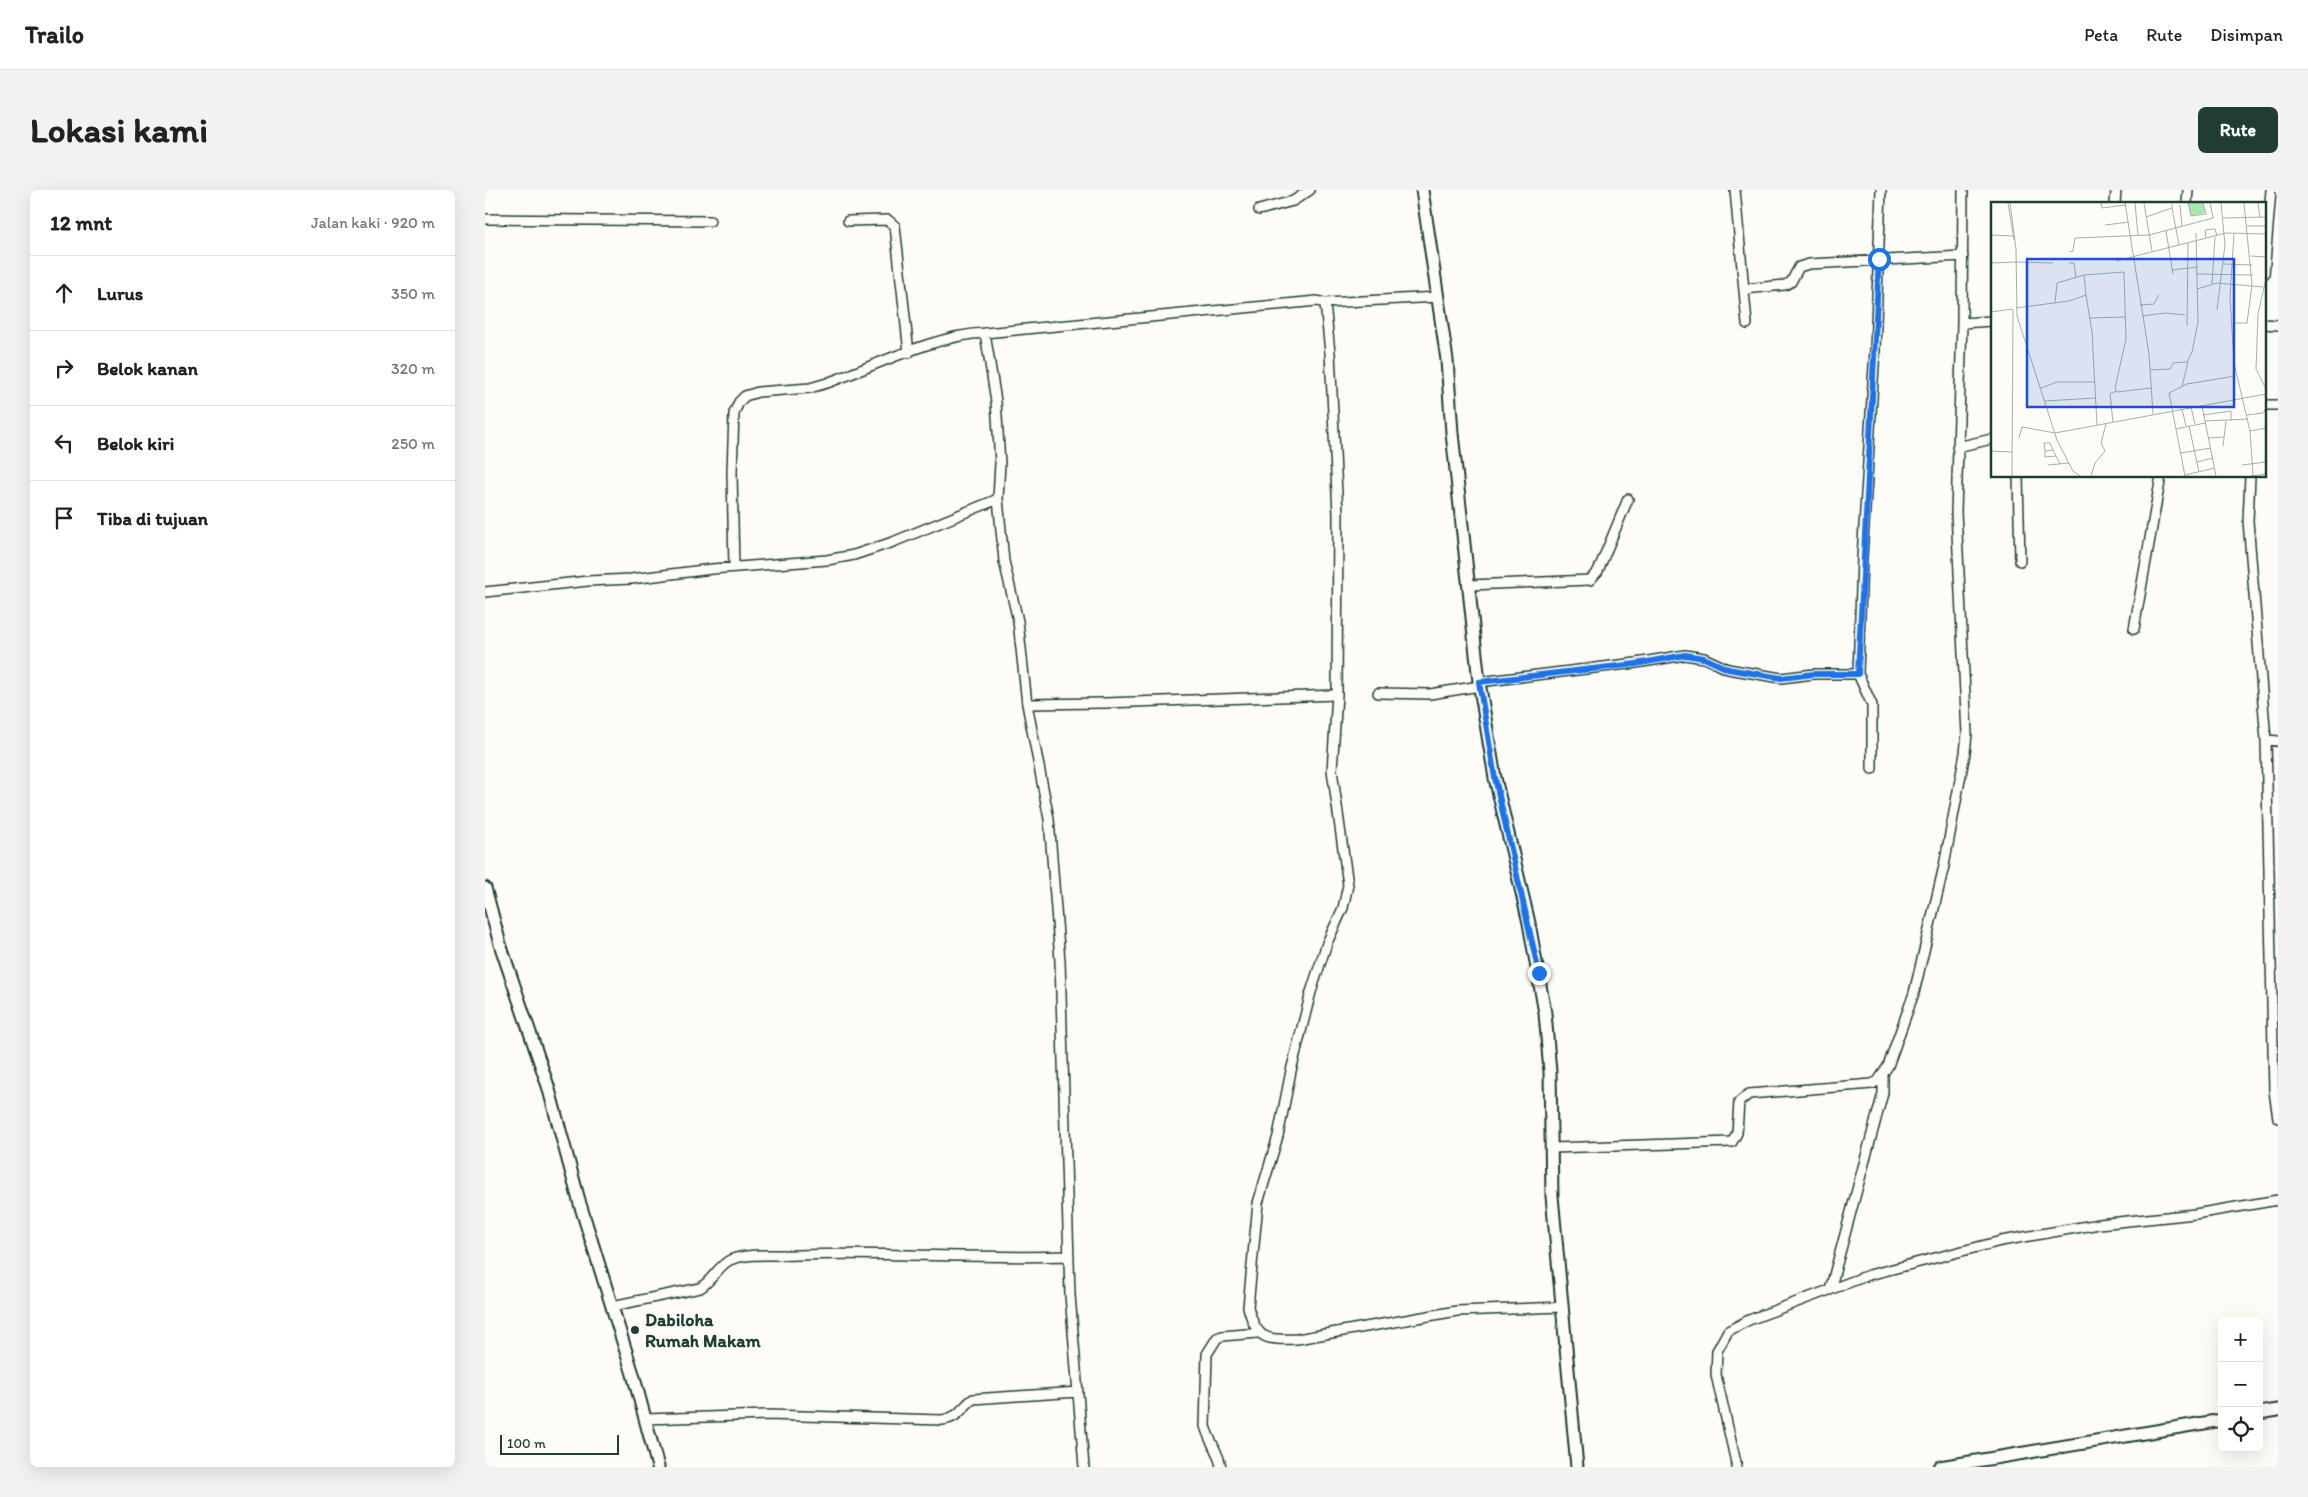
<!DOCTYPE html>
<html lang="id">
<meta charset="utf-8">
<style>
:root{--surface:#fff;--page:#f2f2f2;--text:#222;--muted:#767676;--line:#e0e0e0;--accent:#1f3d34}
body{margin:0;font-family:Itim,sans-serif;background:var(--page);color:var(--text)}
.controls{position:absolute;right:15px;bottom:15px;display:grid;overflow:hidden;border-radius:8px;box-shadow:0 5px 20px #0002}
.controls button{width:45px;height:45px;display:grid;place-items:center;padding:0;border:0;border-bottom:1px solid var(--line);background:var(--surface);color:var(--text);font:25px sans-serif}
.scale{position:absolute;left:15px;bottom:12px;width:119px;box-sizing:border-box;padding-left:5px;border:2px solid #1f3d34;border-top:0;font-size:14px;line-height:18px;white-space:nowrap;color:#1f3d34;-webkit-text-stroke:4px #fdfcf7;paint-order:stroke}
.stop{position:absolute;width:15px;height:15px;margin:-11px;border:4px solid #1a73e8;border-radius:50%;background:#fff}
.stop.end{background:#1a73e8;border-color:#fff;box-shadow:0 1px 5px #0008}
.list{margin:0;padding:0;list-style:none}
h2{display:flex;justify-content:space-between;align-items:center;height:65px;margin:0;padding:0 20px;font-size:21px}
h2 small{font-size:16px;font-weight:400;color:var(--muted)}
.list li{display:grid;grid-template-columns:32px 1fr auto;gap:15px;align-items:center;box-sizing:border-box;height:75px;padding:0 20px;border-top:1px solid var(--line)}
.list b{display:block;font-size:19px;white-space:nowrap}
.list em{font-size:16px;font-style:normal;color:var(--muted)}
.icon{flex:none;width:28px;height:28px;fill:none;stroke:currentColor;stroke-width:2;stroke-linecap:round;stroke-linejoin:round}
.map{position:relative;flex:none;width:1793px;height:1277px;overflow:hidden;border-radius:8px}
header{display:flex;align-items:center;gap:30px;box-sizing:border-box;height:70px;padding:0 25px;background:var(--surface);border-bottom:1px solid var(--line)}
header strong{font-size:24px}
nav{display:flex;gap:28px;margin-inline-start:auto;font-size:18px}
.intro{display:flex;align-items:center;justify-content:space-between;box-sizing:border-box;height:120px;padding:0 30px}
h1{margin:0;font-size:35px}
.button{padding:12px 22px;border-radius:8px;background:var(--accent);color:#fff;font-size:18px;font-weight:700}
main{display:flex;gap:30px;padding:0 30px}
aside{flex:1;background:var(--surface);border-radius:8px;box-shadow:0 5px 20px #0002}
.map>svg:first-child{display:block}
</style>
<header>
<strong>Trailo</strong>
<nav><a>Peta</a><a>Rute</a><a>Disimpan</a></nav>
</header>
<div class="intro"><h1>Lokasi kami</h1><a class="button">Rute</a></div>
<main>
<aside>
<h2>12 mnt<small>Jalan kaki · 920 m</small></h2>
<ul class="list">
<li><svg class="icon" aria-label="ahead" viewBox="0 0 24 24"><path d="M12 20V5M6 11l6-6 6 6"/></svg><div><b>Lurus</b></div><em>350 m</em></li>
<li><svg class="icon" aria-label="right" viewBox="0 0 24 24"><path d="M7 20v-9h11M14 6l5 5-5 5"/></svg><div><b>Belok kanan</b></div><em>320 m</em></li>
<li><svg class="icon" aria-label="left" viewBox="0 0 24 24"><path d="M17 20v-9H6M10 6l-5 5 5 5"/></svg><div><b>Belok kiri</b></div><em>250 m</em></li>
<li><svg class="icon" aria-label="arrive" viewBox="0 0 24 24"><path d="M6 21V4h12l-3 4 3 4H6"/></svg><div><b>Tiba di tujuan</b></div></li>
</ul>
</aside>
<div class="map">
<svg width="1793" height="1277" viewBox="0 0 1793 1277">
<rect width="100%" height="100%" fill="#fdfcf7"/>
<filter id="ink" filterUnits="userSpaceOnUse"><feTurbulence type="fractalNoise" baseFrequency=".02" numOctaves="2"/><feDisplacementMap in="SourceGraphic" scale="10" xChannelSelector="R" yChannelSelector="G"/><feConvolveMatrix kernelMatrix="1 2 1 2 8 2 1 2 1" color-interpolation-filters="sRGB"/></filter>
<g filter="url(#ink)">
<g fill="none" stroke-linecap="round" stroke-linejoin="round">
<defs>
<path id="street" d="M1250,0L1262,134
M1630,14L1631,0
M1702,14L1703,0
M774,20L808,11L825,0
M0,29L225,31
M363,31L403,30L410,36L424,163
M1779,84L1786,0
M1259,99L1300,95L1306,92L1314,77L1324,74L1478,66
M840,113L953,107
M1477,133L1507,131
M1779,134L1793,135
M1779,215H1793
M1472,257L1507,249
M1533,286L1535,371
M1765,286L1763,331L1781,550L1789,901L1793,928
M513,309L519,371L533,431L542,514L564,629L575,771L585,1105L599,1277
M249,377L247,282L249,223L254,212L260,206L273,202L325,198L342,193C390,176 450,145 500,143
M984,395L1105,390L1113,381L1143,309
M0,402L103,391L146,389L227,379L342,370L369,365L408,352L513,309L515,273L511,211L500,143L832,111L840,113L845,163L853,324L852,505L847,580L863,695L858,718L842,753L826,802L806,881L793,946L773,1013L763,1117C772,1150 780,1150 812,1149L972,1121L1077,1117
M1649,439L1676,286
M994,492L1151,473L1200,465L1219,468L1243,479L1296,488L1329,484H1373
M893,503L945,504L995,496
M542,514L620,513L852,505
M1781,550L1793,551
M1387,579V515L1373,484L1377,368L1390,160L1396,0
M1067,958L1247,952L1252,943L1254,912L1264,904L1387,894L1393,891L1403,876L1429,803L1459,676L1480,563L1482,544L1471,322L1477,133L1478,0
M1345,1100L1398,903V885
M127,1116L215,1098C227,1091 233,1076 245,1070C265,1062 293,1066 313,1065C403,1062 494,1069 584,1066
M160,1229L282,1225L457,1230C474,1228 476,1218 488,1209L593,1202
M736,1277C734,1262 724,1251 720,1236L722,1164L732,1148L737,1146L773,1143
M1252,1277L1231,1185L1232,1161L1243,1141L1264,1130L1384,1085L1516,1051L1614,1034L1710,1024L1793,1010"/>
<path id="secondary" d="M937,0L962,170L967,243L994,492L1010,588L1044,733L1060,823L1065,882L1067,1006L1092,1277
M0,698L15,754L63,896L95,1014L148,1184L173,1277
M1774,1223L1793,1220
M1455,1277L1737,1230"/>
</defs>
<use href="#street" stroke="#1f3d34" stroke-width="12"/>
<use href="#secondary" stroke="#1f3d34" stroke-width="15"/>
<use href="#street" stroke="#fdfcf7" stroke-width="9"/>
<use href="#secondary" stroke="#fdfcf7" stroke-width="11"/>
</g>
</g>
<g fill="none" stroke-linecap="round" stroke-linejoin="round" filter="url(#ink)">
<path stroke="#1a73e8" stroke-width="6" d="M1054,783L1010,588L994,492L1151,474L1200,465L1219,468L1243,479L1296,488L1329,484H1373L1394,69"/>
</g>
<circle fill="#1f3d34" stroke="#fdfcf7" stroke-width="2" cx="150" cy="1140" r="5"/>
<g text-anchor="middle" stroke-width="4" stroke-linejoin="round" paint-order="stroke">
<g font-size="18" font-weight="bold" fill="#1f3d34" stroke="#fdfcf7" text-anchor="start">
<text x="160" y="1136">Dabiloha<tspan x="160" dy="21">Rumah Makam</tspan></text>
</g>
</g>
<g transform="translate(1506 12)">
<rect width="275" height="275" fill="#fdfcf7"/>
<path d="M197,1H212L214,11L200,14Z" fill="#aae5ab"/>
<path fill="none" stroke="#a4b0a9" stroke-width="1" d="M17,1L23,38M19,1L25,47L26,114L66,238L82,269L89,274M110,1L111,6L135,3M134,1L158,152L162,212M144,1L147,34M153,1L161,49M197,1L200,14L215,12L212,1M267,1L269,16M189,3L191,24M181,6L188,43M155,15L181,6V2M232,16L275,15M114,23L138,20M256,24H275M175,29L182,72M243,31L239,95L243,161L259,229L262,273M0,33L23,34M215,36L214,28L224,27L226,34M79,50L82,49L84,36L158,33L222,16L219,1M260,54L275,55M125,59L235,31L275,32M25,60L62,61M0,61L25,60M78,61H83L85,76M232,62L261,63M181,68L207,65M206,72L262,73M275,77L267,112L265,167L275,187M221,82L224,35M206,87L226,81L272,85M95,93L101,130L106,223M64,101L66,81L93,73M149,103L163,102L168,93M25,106L78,99L95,93L93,73L133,70L135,137L124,186L126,190L160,186M226,108L234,43L230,1M0,110L22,107M151,114L174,111L194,113M98,116L134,115M242,121H256L261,83L253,1M196,124L197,41M159,168L179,167L182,161L196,160L201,150L207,120L205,31M191,184L197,160M50,186L66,180H103M54,199L104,196M211,204L225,274M200,205L204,222M191,207L195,224M212,213L240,209V219M256,213L272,211L275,206M214,219L257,217M122,220L119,192L125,189M198,224L208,270M185,227L214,221M259,229L275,226M28,236L31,225L64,231L275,192M218,236L233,235M232,244L235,219M0,249L21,250M54,249L53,241H59L62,248M190,251L220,246M65,254L62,248L54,249V255L65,254L69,262M206,260L222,256M57,263L78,261M251,263L275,260M194,273L224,266M21,274L22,108M100,274L104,261L114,249L110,241L115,222M194,274L178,191L196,182L244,174M260,274L275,272"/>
<path fill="#1d4ed8" fill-opacity="0.15" stroke="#1d4ed8" stroke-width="2.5" d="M36,57H243V205H36Z"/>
<rect width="275" height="275" fill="none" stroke="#1f3d34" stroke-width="2.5"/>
</g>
</svg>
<div class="controls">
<button>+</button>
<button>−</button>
<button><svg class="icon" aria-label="locate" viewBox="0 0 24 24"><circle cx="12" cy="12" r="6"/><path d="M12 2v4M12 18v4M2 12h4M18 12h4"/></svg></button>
</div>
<div class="scale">100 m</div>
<div class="stop" style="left:1394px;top:69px"></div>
<div class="stop end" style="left:1054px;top:783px"></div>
</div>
</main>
